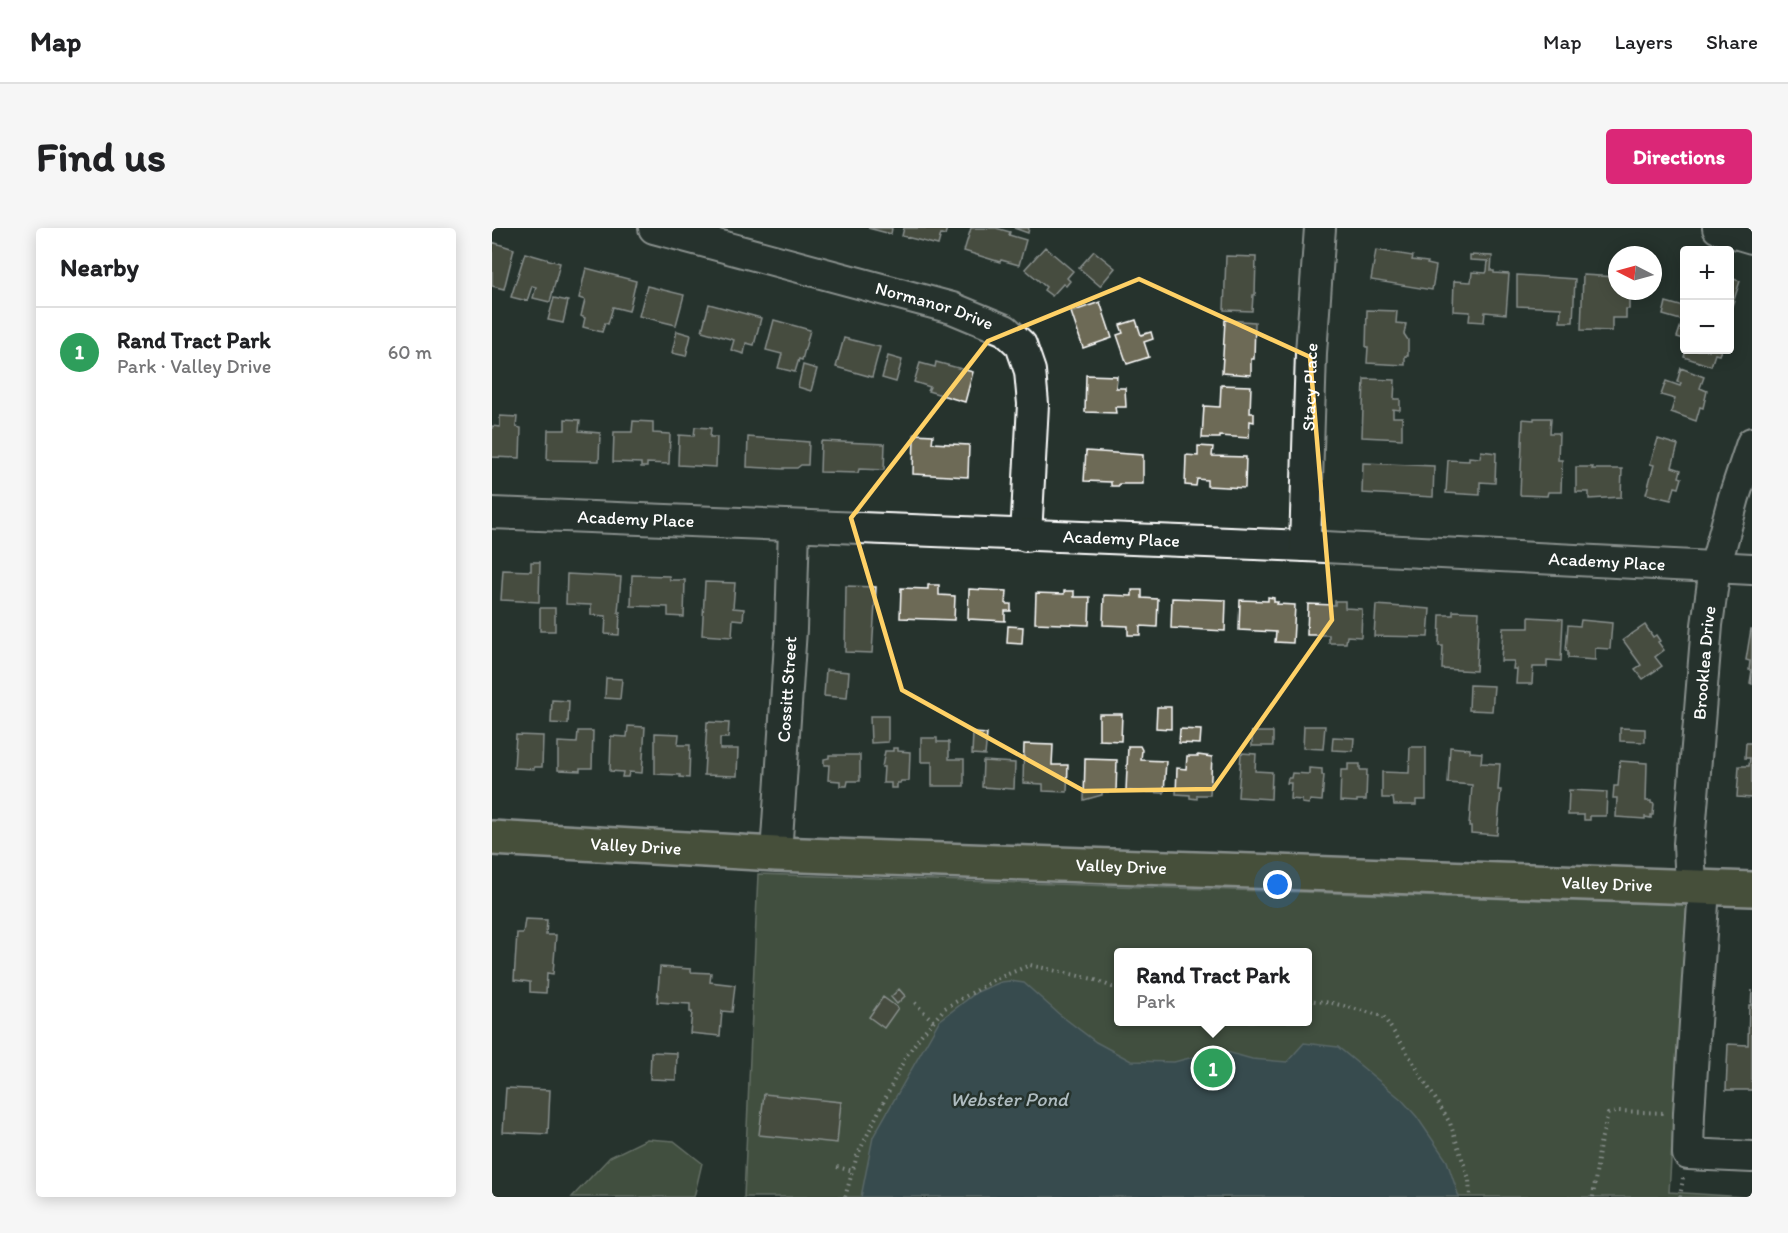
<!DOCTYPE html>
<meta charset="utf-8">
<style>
:root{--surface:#fff;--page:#f6f6f6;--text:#202124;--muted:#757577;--line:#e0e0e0;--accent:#db2777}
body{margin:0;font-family:Itim,sans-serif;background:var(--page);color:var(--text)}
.controls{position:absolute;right:18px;top:18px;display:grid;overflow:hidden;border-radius:6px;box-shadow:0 3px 15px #0003}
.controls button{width:54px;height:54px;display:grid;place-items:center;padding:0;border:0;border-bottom:2px solid var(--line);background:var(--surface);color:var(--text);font:30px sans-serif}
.compass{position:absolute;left:1116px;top:18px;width:54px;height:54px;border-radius:50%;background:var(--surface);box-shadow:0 3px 15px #0003;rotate:276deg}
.you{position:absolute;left:786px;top:657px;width:21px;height:21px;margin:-15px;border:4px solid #fff;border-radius:50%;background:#1a73e8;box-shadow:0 0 0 9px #1a73e833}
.badge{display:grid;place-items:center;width:39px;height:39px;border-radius:50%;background:var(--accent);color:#fff;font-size:20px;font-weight:700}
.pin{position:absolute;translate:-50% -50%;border:3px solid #fff;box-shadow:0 2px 6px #0006}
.popup{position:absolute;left:622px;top:720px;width:198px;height:78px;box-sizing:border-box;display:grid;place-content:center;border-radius:6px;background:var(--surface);filter:drop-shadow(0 2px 4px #0005);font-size:20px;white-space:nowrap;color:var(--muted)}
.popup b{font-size:22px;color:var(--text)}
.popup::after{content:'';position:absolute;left:50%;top:100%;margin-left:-12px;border:12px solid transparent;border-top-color:var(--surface)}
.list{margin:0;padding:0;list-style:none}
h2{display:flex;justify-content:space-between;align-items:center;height:78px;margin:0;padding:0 24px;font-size:26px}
h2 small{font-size:20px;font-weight:400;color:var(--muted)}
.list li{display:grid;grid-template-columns:39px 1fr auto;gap:18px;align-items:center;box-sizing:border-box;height:90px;padding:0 24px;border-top:2px solid var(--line)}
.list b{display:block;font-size:22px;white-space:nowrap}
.list p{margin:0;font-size:20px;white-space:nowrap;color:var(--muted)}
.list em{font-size:20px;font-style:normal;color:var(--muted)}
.map{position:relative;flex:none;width:1260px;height:969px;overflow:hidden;border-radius:6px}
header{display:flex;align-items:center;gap:36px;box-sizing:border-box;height:84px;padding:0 30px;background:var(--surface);border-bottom:2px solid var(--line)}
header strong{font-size:28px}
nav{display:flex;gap:33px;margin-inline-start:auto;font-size:21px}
.intro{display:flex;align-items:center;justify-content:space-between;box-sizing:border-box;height:144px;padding:0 36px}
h1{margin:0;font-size:42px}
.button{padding:15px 27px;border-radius:6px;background:var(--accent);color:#fff;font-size:21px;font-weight:700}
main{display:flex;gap:36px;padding:0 36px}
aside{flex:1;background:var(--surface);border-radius:6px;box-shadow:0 3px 15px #0003}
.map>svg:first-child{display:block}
</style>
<header>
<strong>Map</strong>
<nav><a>Map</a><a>Layers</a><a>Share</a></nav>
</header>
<div class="intro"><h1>Find us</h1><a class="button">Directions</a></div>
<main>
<aside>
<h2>Nearby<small></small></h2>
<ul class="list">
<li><span class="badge" style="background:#2e9e5b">1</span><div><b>Rand Tract Park</b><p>Park · Valley Drive</p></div><em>60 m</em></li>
</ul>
</aside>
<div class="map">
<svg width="1260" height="969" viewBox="0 0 1260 969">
<rect width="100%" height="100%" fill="#26332d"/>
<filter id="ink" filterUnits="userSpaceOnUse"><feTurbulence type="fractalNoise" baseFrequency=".0167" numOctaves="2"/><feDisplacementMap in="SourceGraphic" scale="12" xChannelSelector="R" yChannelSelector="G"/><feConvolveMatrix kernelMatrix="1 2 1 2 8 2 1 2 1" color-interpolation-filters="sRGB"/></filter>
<g filter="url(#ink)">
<path fill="#627254" stroke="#b0b8aa" stroke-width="1.5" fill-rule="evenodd" d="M266,646L1195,677L1177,964L1253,969H252ZM626,724H816V794H626Z
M155,911L182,913L210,935L202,969H80L118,929Z"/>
<path fill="#4e6974" stroke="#95a5ac" stroke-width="1.5" d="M518,753L532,755L567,786L604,814L639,833L682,834L728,822L760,831L795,834L812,815L846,819L910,872L925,889L955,933L967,969H369L381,909L447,793L485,764L509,754Z"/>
<path fill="#6d6a56" stroke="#fff" stroke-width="1.5" d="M376,0H400L399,6Z
M412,0H455L453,7L449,6L446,17L410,8Z
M479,0H504L518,4L517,7L534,12L527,37L509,32L508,34L472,23Z
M522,0H537L536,5Z
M0,14L22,21L12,61L0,58Z
M553,19L581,43L575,50L578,53L574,58L571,56L560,68L552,62L554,59L533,41Z
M884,22L921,28L920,32L936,34L935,36L944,38L940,62L879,52Z
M602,23L623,40L608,58L587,40Z
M33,25L68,35L58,74L41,70L44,59L40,58L35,73L19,69Z
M978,27L1000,28L999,43H1002V45L1017,46L1014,86L993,84L992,94L977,93L978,84L961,83L962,53L979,54L980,44L994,45L995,43L996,33L978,32Z
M734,28L764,29L763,67H761L760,83L732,82Z
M94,40L144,53L137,83L121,79L116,96L113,95L110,104L91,99L93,90L89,88L93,72L87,70Z
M1025,47L1083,51L1081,94H1068L1069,80L1025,78Z
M1091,47L1125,49V63H1137V81H1134V90H1120V103L1089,102Z
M1238,50L1248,53L1240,78L1238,77Z
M155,58L192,67L184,97L147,88Z
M62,70L76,73L71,95L56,92Z
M608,74L620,110L591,120L579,84Z
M1174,74L1192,79V93L1171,87Z
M217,76L269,90L262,117L254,115L252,126L239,122L242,112L210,103Z
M875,82L905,83L904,95L914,96L912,106L916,112V128H913V137L875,135L876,119H874Z
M282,92L318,102L310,132L307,131L303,144L286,140L290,126L274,122Z
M644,92L649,107L659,104L661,111L652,114L657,129L635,136L625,107L631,105L628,97Z
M733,92L763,94L762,131H759V147L730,145Z
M1189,97L1192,98V111L1185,109Z
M185,103L199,107L194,128L180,125Z
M352,110L388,119L380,149L344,139Z
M1194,122H1229L1227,127L1223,126L1219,138L1192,129Z
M396,128L410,132L404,154L390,150Z
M444,134L481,144L473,174L436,163L438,159L422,154L428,135L443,139Z
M311,137L325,141L319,163L306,159Z
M1189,140L1212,149L1208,160L1215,163L1211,180L1208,179L1204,193L1179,184L1183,171L1169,167L1174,153L1188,158L1189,155L1185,154Z
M594,147L625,148L624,160H633L634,179H623L624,185L593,184Z
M872,151L903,152L902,171H908V182L901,181V189H910V211L870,209Z
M729,157L759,158L758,185H762V194L758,193L757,210L728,208V210H710L712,178L728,179Z
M8,188L25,189L24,199L29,200L28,230L0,229V198L8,199Z
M1042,190H1059L1058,205H1067L1066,232H1070L1069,264H1056L1055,268L1028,267L1031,191L1042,192Z
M73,191L88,192L87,203L108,205L107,233L55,232L56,202H73Z
M141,193L161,194V205L178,206L177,236L155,235V239H149V235L121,234L122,204H140Z
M203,199L219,200L218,209H225L224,239L186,237L187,207L202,208Z
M422,206L441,207L440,215L477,217L476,249L421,246Z
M256,209L317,214L316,237H309L305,240H292V241L255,239Z
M1166,211L1186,217L1180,239L1189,242L1187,249L1190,250L1187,260L1183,259L1179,272L1154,266L1162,237L1158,236Z
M329,213L393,216L392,242L367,241L366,245L328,244Z
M706,218L721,219L720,228L754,229L753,260L715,258V252L705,251L704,258L693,257L694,227L706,228Z
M594,223L651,227V256H627V258H619V254L592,253Z
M989,223L1004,225L1003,255L988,254V267L954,265L956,232L977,233V229L988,230Z
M871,235L942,238L941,269L870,265Z
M1084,239H1101L1100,241H1130L1129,269L1097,271V264H1084Z
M39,334H48L47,374L9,372L11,342L39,343Z
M75,346L129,349L126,384H128L127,407L113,406L114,388L99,387V377L74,376Z
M140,347L177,348L178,352H193L192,389L176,388V379L139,378Z
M213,354L243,355L241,380L252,381L251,392L241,391L240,409L210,407Z
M436,357H447V367L463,368L462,392L408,390L409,360L436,361Z
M354,358L384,359L380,425L353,424Z
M477,361L515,363L514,376H519V383H513V393L476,391Z
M640,362H650V370L666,371L665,399L648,398V407H636V398L611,397L612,367L640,368Z
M572,363H582V369H598L597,397L543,395L544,365L572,366Z
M776,369L782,370V374H786L785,376L803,377L801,415L783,414L784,404L747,402L748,372L776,373Z
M680,370L734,372L733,403L679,400Z
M843,373H853V380L870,381L869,409L855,408L854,415H837V407H815L816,376L843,377Z
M884,377L938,381L936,409L882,408Z
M48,380H63V403H48Z
M961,383L987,384L984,443L950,441L951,418H947L948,387H961Z
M1037,389L1071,391L1069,433L1055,432V439H1041L1040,456H1024L1025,441H1021L1022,433H1009L1011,400H1037Z
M1089,392L1120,395L1118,421L1103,420V432L1076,430V423H1074L1076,397L1088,398Z
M1153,397L1161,409L1164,407L1168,413L1166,414L1172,422L1163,429L1170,438L1151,451L1143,441L1149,437L1131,412Z
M516,398L531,399L530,416L515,415Z
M1259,401H1260V456L1258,455L1260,442H1257L1258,433L1254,432Z
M334,442L357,444L355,470L332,468Z
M114,450L130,451L128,471L113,470Z
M978,457L1002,458L1000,483L977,482Z
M60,472L77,473L76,496L59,495Z
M665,479H679V501L664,500Z
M607,486H630L629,513L607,512Z
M378,488H396V514L379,515Z
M215,494L237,495L236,510H228V521H246L245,548L212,547Z
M136,498L153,499L150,545L137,544L136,549H130L131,544L118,543L119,508L135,509Z
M812,498H833L831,521L811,520Z
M1128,500L1153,501V514L1128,513Z
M688,501L709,502L708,516L687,515Z
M86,503H101L100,540H88V543L66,542V514L85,515Z
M760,504H781V518H760Z
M163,505L187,506L186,517H198L197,550L188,549V547L163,546Z
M481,505L495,506L493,527L480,526Z
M24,507L51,508L50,539H42V541L22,540Z
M841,509L862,510L861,523L840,522Z
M429,510H445V514H457V531H472V558H440V534H429Z
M1254,515H1260V570L1245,569L1247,538H1257L1258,530H1253Z
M532,516L561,517L560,537H576L575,564L551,563V556L531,555Z
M636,518H648L650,522L649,532L674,533L672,565L634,563Z
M918,519H934V572H924V577H902L901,570H890V544L917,545Z
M958,519L978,521V524L990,525L989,535L1008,536L1006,562H1009L1005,607L979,605V598H977L980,557L956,555Z
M401,520H406V523L418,524L417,553H409L408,555H405V560H399V555H391L392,539H390L393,523H401Z
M749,525L764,526L763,543L780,544L779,571L746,569Z
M337,527H368V553H356L355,558H348V553L336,552L337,537H332V531L337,530Z
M706,527L720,529L718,567H705V571L698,570V567L684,566L685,540L694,541L695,528H706Z
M593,531L625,532L624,564H610V567L592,572Z
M491,533L523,535L522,561L490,559Z
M1128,533L1155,535L1154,573H1159V575L1162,576L1161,587H1159V590L1153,589V591L1124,589L1125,570H1121L1122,558H1126Z
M856,536H868V542H875L874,572H865V574L848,573L849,542H856Z
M817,540L830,541V547H832L830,573L818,572L817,576L810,575V572L798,571L799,555H795L796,550H799L800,545L817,546Z
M1077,562L1115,564L1114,588H1098V592H1092V587H1076Z
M33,691L55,692L54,707H64L61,746L55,745L54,765L38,764V754L22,752L25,705H31Z
M168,739L199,741V744L219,745L218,754L243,757L240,784L230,783L228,808L198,805L200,784H198V776L165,774Z
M407,761L413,768L405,776L399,769Z
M1260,762V862H1234L1236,816L1256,817L1257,777H1259Z
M391,769L406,780L392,800L377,789Z
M159,824L185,825L184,852L158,851Z
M14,860L58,862L56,906L11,904Z
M272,866L349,874L345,915L267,907Z"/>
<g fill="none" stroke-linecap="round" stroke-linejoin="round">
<defs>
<g id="minor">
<path id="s1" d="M162,0L460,80L513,102L529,117L538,143L541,176L534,308"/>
<path d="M1226,0L1260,10"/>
<path id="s2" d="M0,285L813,318L1260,341"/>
<path id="s3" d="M813,318L819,125L828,0"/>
<path id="s4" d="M284,626L299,401L302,298"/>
<path id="s5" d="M1199,659L1197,616L1215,397L1223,340L1242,269L1260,215"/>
<path d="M1212,660L1197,885L1196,926L1260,929"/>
</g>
<g id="major">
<path id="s6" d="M0,610L284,626L1260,661"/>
</g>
</defs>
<use href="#minor" stroke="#fff" stroke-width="34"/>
<use href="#major" stroke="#fff" stroke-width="38"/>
<path stroke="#fff" stroke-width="4" stroke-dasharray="1.5 4.5" stroke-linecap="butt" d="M816,772L840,775L891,788L913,821L958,895L977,951L978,969
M423,775L441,793
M345,939L361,943
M353,969L365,928L413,830L429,807L453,780L504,751L538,737L601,751L620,759H626
M1101,969L1108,916L1116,886L1127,883L1172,885
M1188,969L1191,950"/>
<use href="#minor" stroke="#26332d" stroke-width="30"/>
<use href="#major" stroke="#6e714b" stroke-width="33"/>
</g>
</g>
<path d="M0 0H1260V969H0ZM647,51L818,129L840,392L721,561L592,563L410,462L359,290L496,113Z" fill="#26332d" fill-opacity=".55" fill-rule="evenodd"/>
<path fill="none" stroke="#ffd166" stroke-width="4.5" stroke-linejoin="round" d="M647,51L818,129L840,392L721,561L592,563L410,462L359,290L496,113Z"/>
<g text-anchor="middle" stroke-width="5" stroke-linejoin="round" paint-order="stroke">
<g font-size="18" fill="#fff" stroke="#26332d">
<text dy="6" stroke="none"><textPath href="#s1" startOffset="291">Normanor Drive</textPath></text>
<text dy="6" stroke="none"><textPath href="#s3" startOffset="159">Stacy Place</textPath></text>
<text dy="6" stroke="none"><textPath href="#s2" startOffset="144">Academy Place</textPath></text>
<text dy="6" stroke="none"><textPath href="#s2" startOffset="630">Academy Place</textPath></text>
<text dy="6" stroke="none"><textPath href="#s2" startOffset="1116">Academy Place</textPath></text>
<text dy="6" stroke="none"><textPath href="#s5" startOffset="225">Brooklea Drive</textPath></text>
<text dy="6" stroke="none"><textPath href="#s4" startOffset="165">Cossitt Street</textPath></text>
<text dy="6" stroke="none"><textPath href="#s6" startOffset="144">Valley Drive</textPath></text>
<text dy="6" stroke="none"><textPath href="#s6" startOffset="630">Valley Drive</textPath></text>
<text dy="6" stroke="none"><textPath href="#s6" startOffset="1116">Valley Drive</textPath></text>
</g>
<g font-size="20" font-style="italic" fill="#afbcc0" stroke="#26332d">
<text x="517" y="878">Webster Pond</text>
</g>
</g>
</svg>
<div class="controls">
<button>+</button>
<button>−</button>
</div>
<svg class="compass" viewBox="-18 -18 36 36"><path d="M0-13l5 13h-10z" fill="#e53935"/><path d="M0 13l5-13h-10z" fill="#757577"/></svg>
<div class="you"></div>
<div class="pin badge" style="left:721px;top:840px;background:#2e9e5b">1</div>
<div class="popup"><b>Rand Tract Park</b>Park</div>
</div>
</main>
